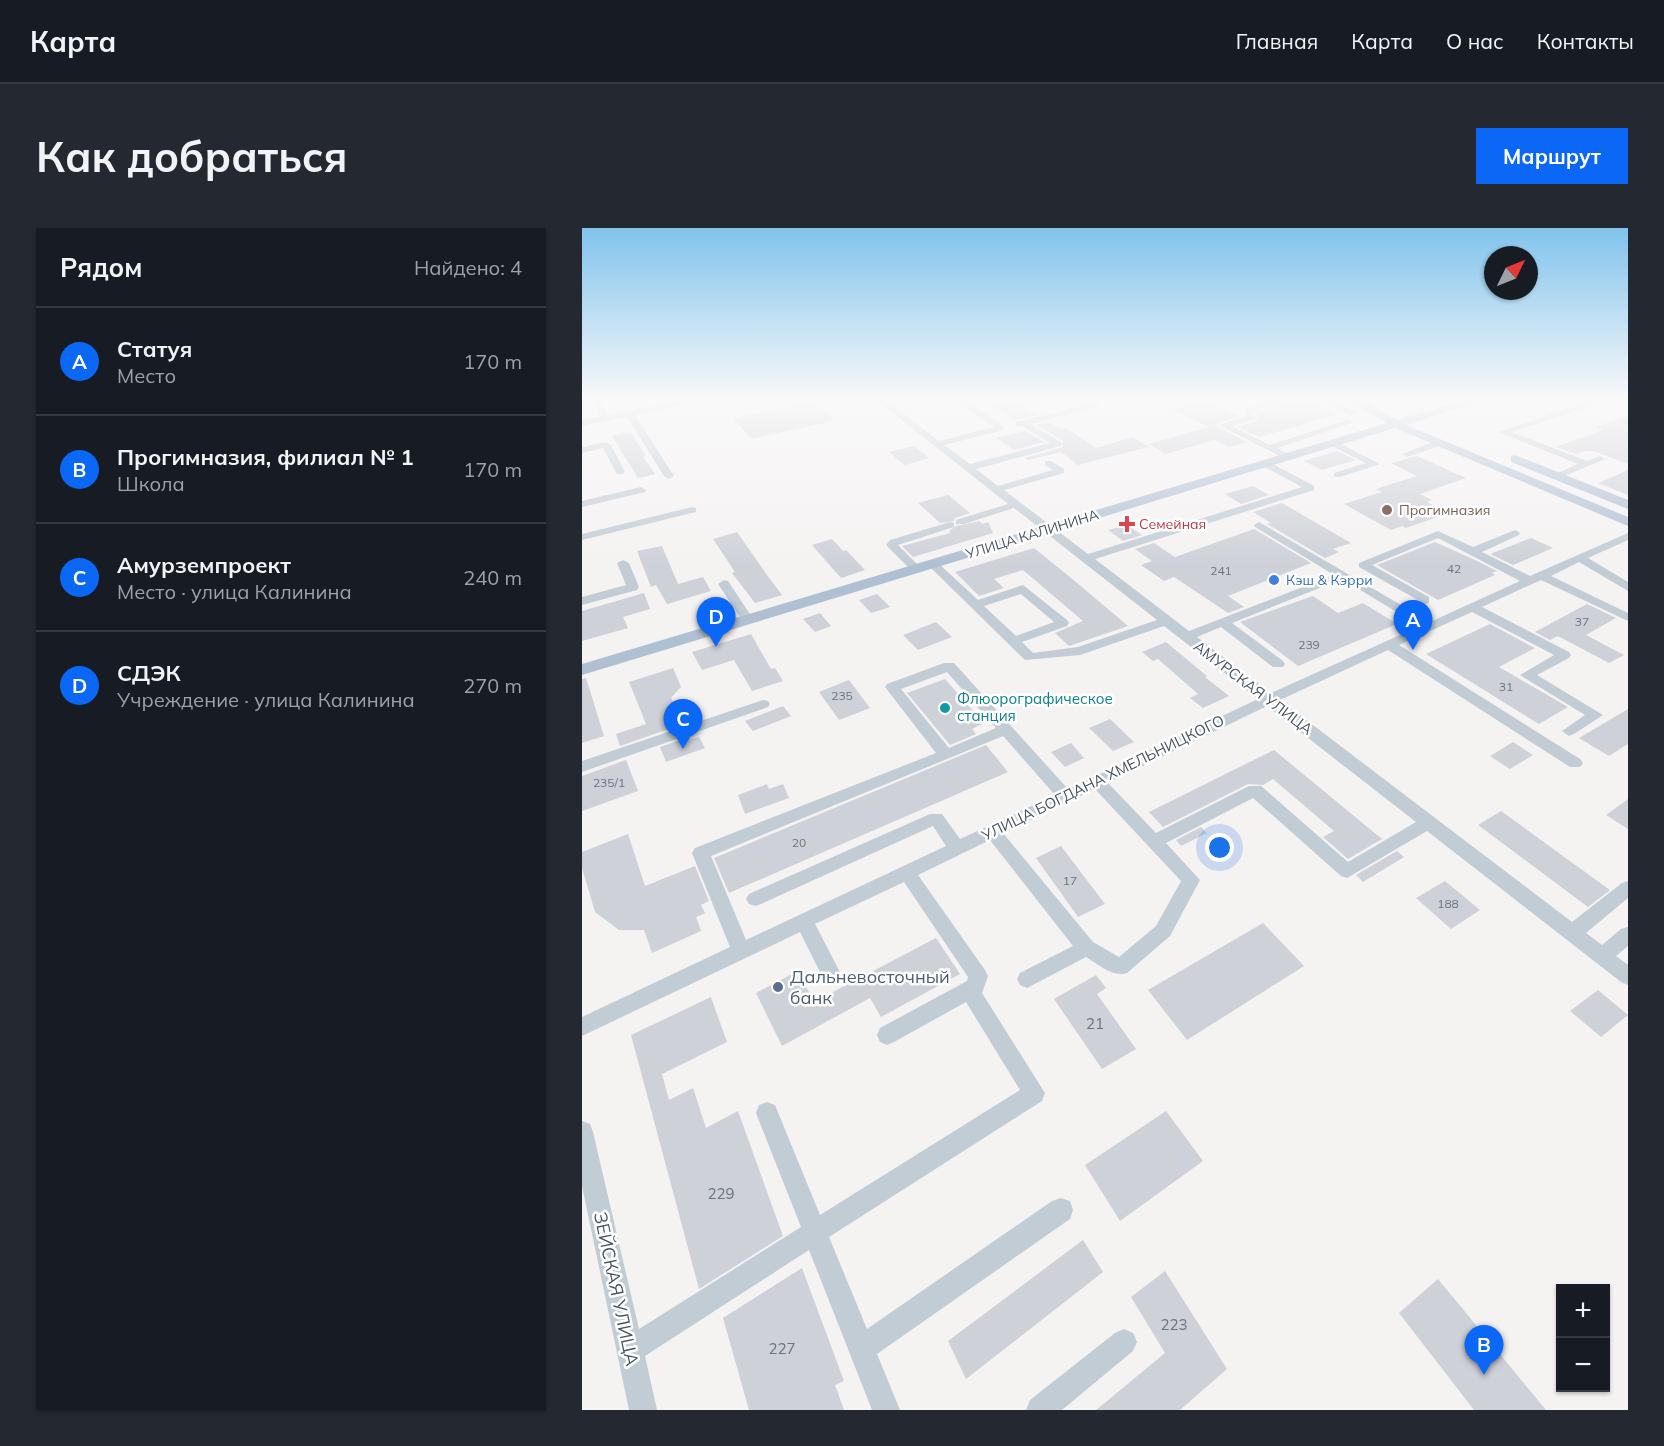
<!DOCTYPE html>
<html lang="ru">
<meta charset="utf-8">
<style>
:root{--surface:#171b24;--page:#242831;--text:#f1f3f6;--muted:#9ea1a6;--line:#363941;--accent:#0b67f6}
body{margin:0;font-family:Mulish,sans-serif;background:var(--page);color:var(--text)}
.controls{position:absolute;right:18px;bottom:18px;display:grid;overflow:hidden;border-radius:0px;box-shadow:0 2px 4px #0004}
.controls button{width:54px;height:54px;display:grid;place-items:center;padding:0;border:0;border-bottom:2px solid var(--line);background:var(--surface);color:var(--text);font:30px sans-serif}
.compass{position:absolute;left:902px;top:18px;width:54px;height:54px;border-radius:50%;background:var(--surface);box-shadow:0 2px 4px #0004;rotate:47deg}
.you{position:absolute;left:638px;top:620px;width:21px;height:21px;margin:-15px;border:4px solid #fff;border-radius:50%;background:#1a73e8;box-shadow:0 0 0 9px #1a73e833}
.badge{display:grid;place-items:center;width:39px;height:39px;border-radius:50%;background:var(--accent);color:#fff;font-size:20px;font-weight:700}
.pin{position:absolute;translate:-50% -50px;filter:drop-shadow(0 2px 3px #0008)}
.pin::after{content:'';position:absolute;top:32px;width:21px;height:18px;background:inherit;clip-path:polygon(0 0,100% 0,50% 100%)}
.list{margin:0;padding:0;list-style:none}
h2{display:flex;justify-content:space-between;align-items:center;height:78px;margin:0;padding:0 24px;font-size:26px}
h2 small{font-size:20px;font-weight:400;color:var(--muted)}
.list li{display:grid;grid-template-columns:39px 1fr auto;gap:18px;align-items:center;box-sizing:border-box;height:108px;padding:0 24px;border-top:2px solid var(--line)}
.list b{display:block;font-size:22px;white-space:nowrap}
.list p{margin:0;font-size:20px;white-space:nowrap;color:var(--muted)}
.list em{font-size:20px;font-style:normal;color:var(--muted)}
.map{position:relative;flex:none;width:1046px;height:1182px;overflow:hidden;border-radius:0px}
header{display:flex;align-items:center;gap:36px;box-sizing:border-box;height:84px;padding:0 30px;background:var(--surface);border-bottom:2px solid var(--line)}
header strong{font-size:28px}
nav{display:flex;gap:33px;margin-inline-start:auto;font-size:21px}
.intro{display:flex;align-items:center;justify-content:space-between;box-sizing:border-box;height:144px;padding:0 36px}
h1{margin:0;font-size:42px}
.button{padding:15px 27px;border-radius:0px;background:var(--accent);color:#fff;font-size:21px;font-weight:700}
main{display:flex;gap:36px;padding:0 36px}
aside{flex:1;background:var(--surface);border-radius:0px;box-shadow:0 2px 4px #0004}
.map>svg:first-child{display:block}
</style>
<header>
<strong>Карта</strong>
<nav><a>Главная</a><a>Карта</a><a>О нас</a><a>Контакты</a></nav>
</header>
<div class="intro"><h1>Как добраться</h1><a class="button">Маршрут</a></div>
<main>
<aside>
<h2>Рядом<small>Найдено: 4</small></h2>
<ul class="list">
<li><span class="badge">A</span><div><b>Статуя</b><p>Место</p></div><em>170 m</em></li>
<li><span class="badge">B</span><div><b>Прогимназия, филиал № 1</b><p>Школа</p></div><em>170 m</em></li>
<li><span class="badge">C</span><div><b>Амурземпроект</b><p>Место · улица Калинина</p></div><em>240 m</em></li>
<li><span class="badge">D</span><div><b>СДЭК</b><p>Учреждение · улица Калинина</p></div><em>270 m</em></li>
</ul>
</aside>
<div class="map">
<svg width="1046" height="1182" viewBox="0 0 1046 1182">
<rect width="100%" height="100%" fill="#f5f2f2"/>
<path fill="#ced1d8" d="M399,171H428L455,187L433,192Z
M721,172L755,186L678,209L655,199L674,193L676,190L674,185Z
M624,173L657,188L636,195L635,198L665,214L647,219L632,212L584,226L567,216L627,199L591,182Z
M231,174L252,193L169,211L151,190Z
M1046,188V236L1011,223H1003L994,226L974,219L1021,202L1013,199Z
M466,194L480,201L484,200L514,220L551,209L567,219L496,237L479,224L446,232L443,230L481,219L480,212L454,197Z
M444,203L462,214L432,222L414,210Z
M49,204L64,228L61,229L73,246L56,250L30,208Z
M332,218L347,230L323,237L307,224Z
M755,223L774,232L740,242L722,233Z
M835,228L884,250L838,266L850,272L845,274L867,285L824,300L820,298L809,302L762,276L800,264L794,261L835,248L809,235Z
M1046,242V267L1016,255Z
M671,258L687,267L659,276L643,266Z
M366,267L388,285L373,290L372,293L358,295L336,275Z
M700,275L769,315L751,321L757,324L743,330L685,296L689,295L671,284Z
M398,293L400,296L406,294L411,305L331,329L320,318L368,305L367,303L374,298Z
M545,297L560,307L541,313L526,302Z
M672,301L729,335L646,368L662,379L646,385L592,349L582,353L559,337L570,333L553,321L572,315L593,329Z
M155,304L185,347L200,367L173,375L150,345L153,344L131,311Z
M949,310L971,320L931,337L908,326Z
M250,311L261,323L264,322L283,342L259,350L230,317Z
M853,314L893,332L915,343L910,345L913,347L856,372L795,337Z
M80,318L96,356L121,349L129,363L85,376L74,357L69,359L55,323Z
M452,320L494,354L546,398L487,418L473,405L501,393L441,342L412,351L422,360L397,368L373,344Z
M62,365L68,381L41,389L46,400L0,413V383Z
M295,366L308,379L289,385L277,372Z
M731,368L756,385L781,375L815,396L716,438L658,394Z
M1005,376L1034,390L1004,407L1042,427L1027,435L976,408L968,412L953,404Z
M238,385L249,398L233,404L221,391Z
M354,394L370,409L336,422L321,407Z
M908,396L953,420L917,439L986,479L957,496L844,426Z
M169,406L189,441L193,440L201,453L170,463L152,432L120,442L110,424Z
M584,414L625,448L623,449L647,468L621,480L608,470L616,466L576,431L571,433L560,424Z
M91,440L99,459L89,470L101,496L38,518L34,506L64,496L47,454Z
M4,450L22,508L0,515V451Z
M363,451L402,495L390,501L394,506L368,517L325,465Z
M267,452L288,480L257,492L237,464Z
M201,478L209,488L171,503L163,493Z
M1046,481V516L1027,528L997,510Z
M528,491L552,514L531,523L507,500Z
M107,509L108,512L117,509L123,520L84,534L78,519Z
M931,514L951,527L928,541L908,528Z
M489,515L502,530L483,539L469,524Z
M404,517L426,544L147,665L132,630Z
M692,522L800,611L766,631L741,609L752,603L691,551L681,557L666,556L581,599L567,584Z
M44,532L56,563L0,583V548Z
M185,556L187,561L201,556L207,570L163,586L156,567Z
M1046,571V601L1024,587Z
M919,583L1028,662L1006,679L896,597Z
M619,599L625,605L599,618L594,612Z
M46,606L63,658L113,638L127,673L119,677L123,685L114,689L119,703L70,725L62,702H37L13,684L0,640V624Z
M479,618L523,676L496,689L454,630Z
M815,623L822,629L781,654L774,647Z
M863,653L898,682L869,701L834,670Z
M681,695L722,738L605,812L566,762Z
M354,710L378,746L299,789L288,770L200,818L174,765L216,743L232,774Z
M514,747L524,760L515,766L554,821L520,841L472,771Z
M1016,762L1046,787L1019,809L988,783Z
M129,769L145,814L80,846L87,872L111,860L124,900L156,883L201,1008L117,1061L49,807Z
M584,883L621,933L538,993L503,937Z
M501,1012L521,1044L384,1151L366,1113Z
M220,1040L262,1153L253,1157L262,1182H167L141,1090Z
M583,1043L645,1141L598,1182H514L583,1125L549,1069Z
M856,1051L964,1182H892L817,1085Z"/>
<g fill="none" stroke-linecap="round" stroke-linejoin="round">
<path fill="#c2ccd5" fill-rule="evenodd" d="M9,171H17L26,187L107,171H126L53,187L92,248L87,251L82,248L45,189L0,198V192L18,189Z
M293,171H303L357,213L412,199L371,171H381L422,198V202L362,217L388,236L468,215L440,198H434V194L519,174V178L448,196L479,214V218L394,241L416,258L471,242L463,237V233H469L482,241V245L422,262L506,326L720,259L679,237V233H685L732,258V262L513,331L607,403L752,347L673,299L672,297L677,294L848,394L938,353L856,310L790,337L847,369V375L843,376L777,339V335L856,303L891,319L933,302L938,305L937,307L900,324L948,348L1046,305V312L1006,330L1046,354V363L997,334L969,348L1046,385V393L959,352L900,379L987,424L989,427L987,430L955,447L1021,487L992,506L987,508L980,503L1003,487L938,447L972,427L890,384L817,417L998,531L1001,535L998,539H988L806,422L698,472L990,694L1040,655L1046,653V670L1004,705L1020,717L1039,701L1046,699V718L1034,728L1046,737V757L1039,754L845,603L765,650L759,648L671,570L584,615L618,652L588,708L545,745C531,750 516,736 504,729L445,760L438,757L435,751L438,745L491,718L408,612L336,647L403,742L406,748L400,765L463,865L460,873L247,1009L285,1101L470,973L479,970L488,973L491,982L488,991L295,1126L318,1182H290L227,1022L63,1128L75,1182H47L0,958V893L8,896L11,904L57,1101L219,999L174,885L177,877L185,874L193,877L238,987L438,862L384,774L312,814L305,817L298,814L295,807L298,800L385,753L386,749L322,654L233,696L258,744L255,750L248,752L241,750L218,704L0,808V789L148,719L110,625L113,620L354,525L303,459L305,456L362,435H372L486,561L676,471L582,398L498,427L443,432L347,338V334H355L396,372L441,357L485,392L487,395L485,398L440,414L451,425L496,419L575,392L432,280L382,296H374V292L426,276ZM760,351L838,398L689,465L615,409L639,399L691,439H701L703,436L701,433L650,395ZM439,366L472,394L434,408L402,378ZM365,444L414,500L367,520L319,461ZM685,478L834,594L766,634L679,558H667L574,605L526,555ZM421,508L473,567L378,611L360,586H348L167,666L164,671L167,676L173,678L179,676L351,598L364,618L164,712L129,628ZM513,561L599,653L574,698L537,729L511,714L421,605Z
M547,171H558L563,175L559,177Z
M642,171H656L642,175Z
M695,171H709L670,184L674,189L673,191L649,198L688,217L765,192L772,194L695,220L709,228L704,231L637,197L665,188L662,181Z
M735,171H747L776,185L769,187Z
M799,171H811L807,173Z
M1015,171H1029L930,204L1005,233L1018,228L1023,231L977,250L969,248L996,236L917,204Z
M857,212L862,215L860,217L825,229L820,226Z
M747,213H753L798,236L758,249H752V245L784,235L747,217Z
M24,214L29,217L43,244L41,246H35L21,220L0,225V219Z
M59,259L64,262L63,264L0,279V273Z
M110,279L114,280V284L0,312V306Z
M368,294L372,295V299L316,317L338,339V343H330L304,317L308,312Z
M41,332L47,335L57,359L55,362L0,377V369L44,357L35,335Z
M142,352L146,353L172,392L170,395H162L136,356Z
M181,472L186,473L188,476L186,479L0,544V533Z
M542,1101L551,1105L555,1114L551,1123L480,1182H444L448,1172L533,1105Z"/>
<path fill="#b0c0d3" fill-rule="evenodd" d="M762,171H776L816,192L887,171H905L824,197L1046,289V298L813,200L0,447V436L805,195Z
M933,227L1046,272V281L929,234V228Z"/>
</g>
<linearGradient id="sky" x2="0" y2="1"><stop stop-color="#81c3ed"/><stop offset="0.51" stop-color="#faf9f9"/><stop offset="1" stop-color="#faf9f9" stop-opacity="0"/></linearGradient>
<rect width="1046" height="337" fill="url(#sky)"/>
<circle fill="#8d6e63" stroke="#fff" stroke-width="2" cx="805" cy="282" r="6"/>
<path fill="#e0444e" stroke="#fff" stroke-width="2" d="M542 287h6v6h6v6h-6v6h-6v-6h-6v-6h6z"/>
<circle fill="#3f7fe0" stroke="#fff" stroke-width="2" cx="692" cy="352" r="6"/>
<circle fill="#0f9aa8" stroke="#fff" stroke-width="2" cx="363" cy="480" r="6"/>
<circle fill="#5c6f8a" stroke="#fff" stroke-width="2" cx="196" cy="759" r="6"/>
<g text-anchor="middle" stroke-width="5" stroke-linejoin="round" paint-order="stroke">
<g font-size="12" fill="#6a7380">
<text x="872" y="345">42</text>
<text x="639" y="347">241</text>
<text x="1000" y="398">37</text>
<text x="727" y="421">239</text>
<text x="924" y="463">31</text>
<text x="260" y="472">235</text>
<text x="27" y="559">235/1</text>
<text x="217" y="619">20</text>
<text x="488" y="657">17</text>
<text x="866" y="680">188</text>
</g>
<g font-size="14" fill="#785e54" stroke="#fff" text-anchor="start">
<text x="817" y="287">Прогимназия</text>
</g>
<g font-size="14" fill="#be3a42" stroke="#fff" text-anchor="start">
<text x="557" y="301">Семейная</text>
</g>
<g font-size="14" fill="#485462" stroke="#fff">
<text transform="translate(450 306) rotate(-17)" y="5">УЛИЦА КАЛИНИНА</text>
</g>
<g font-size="14" fill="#366cbe" stroke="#fff" text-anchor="start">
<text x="704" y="357">Кэш &amp; Кэрри</text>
</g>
<g font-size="15" fill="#485462" stroke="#fff">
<text transform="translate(671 460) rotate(37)" y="5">АМУРСКАЯ УЛИЦА</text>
<text transform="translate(521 550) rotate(-26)" y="5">УЛИЦА БОГДАНА ХМЕЛЬНИЦКОГО</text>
</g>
<g font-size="15" fill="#0d838f" stroke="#fff" text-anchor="start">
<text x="375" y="476">Флюорографическое<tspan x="375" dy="17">станция</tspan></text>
</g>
<g font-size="15" fill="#6a7380">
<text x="513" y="801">21</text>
<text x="139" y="971">229</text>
<text x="592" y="1102">223</text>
<text x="200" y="1126">227</text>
</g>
<g font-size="18" fill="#4e5e75" stroke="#fff" text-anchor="start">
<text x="208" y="755">Дальневосточный<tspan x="208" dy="21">банк</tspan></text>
</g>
<g font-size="18" fill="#485462" stroke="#fff">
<text transform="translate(34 1061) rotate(78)" y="6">ЗЕЙСКАЯ УЛИЦА</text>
</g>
</g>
</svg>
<div class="controls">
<button>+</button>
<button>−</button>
</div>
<svg class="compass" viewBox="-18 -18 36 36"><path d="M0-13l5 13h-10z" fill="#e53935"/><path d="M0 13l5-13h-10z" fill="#9ea1a6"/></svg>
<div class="you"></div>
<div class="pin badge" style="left:831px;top:422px">A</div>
<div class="pin badge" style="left:902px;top:1147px">B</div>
<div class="pin badge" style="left:101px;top:521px">C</div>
<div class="pin badge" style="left:134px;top:419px">D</div>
</div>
</main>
